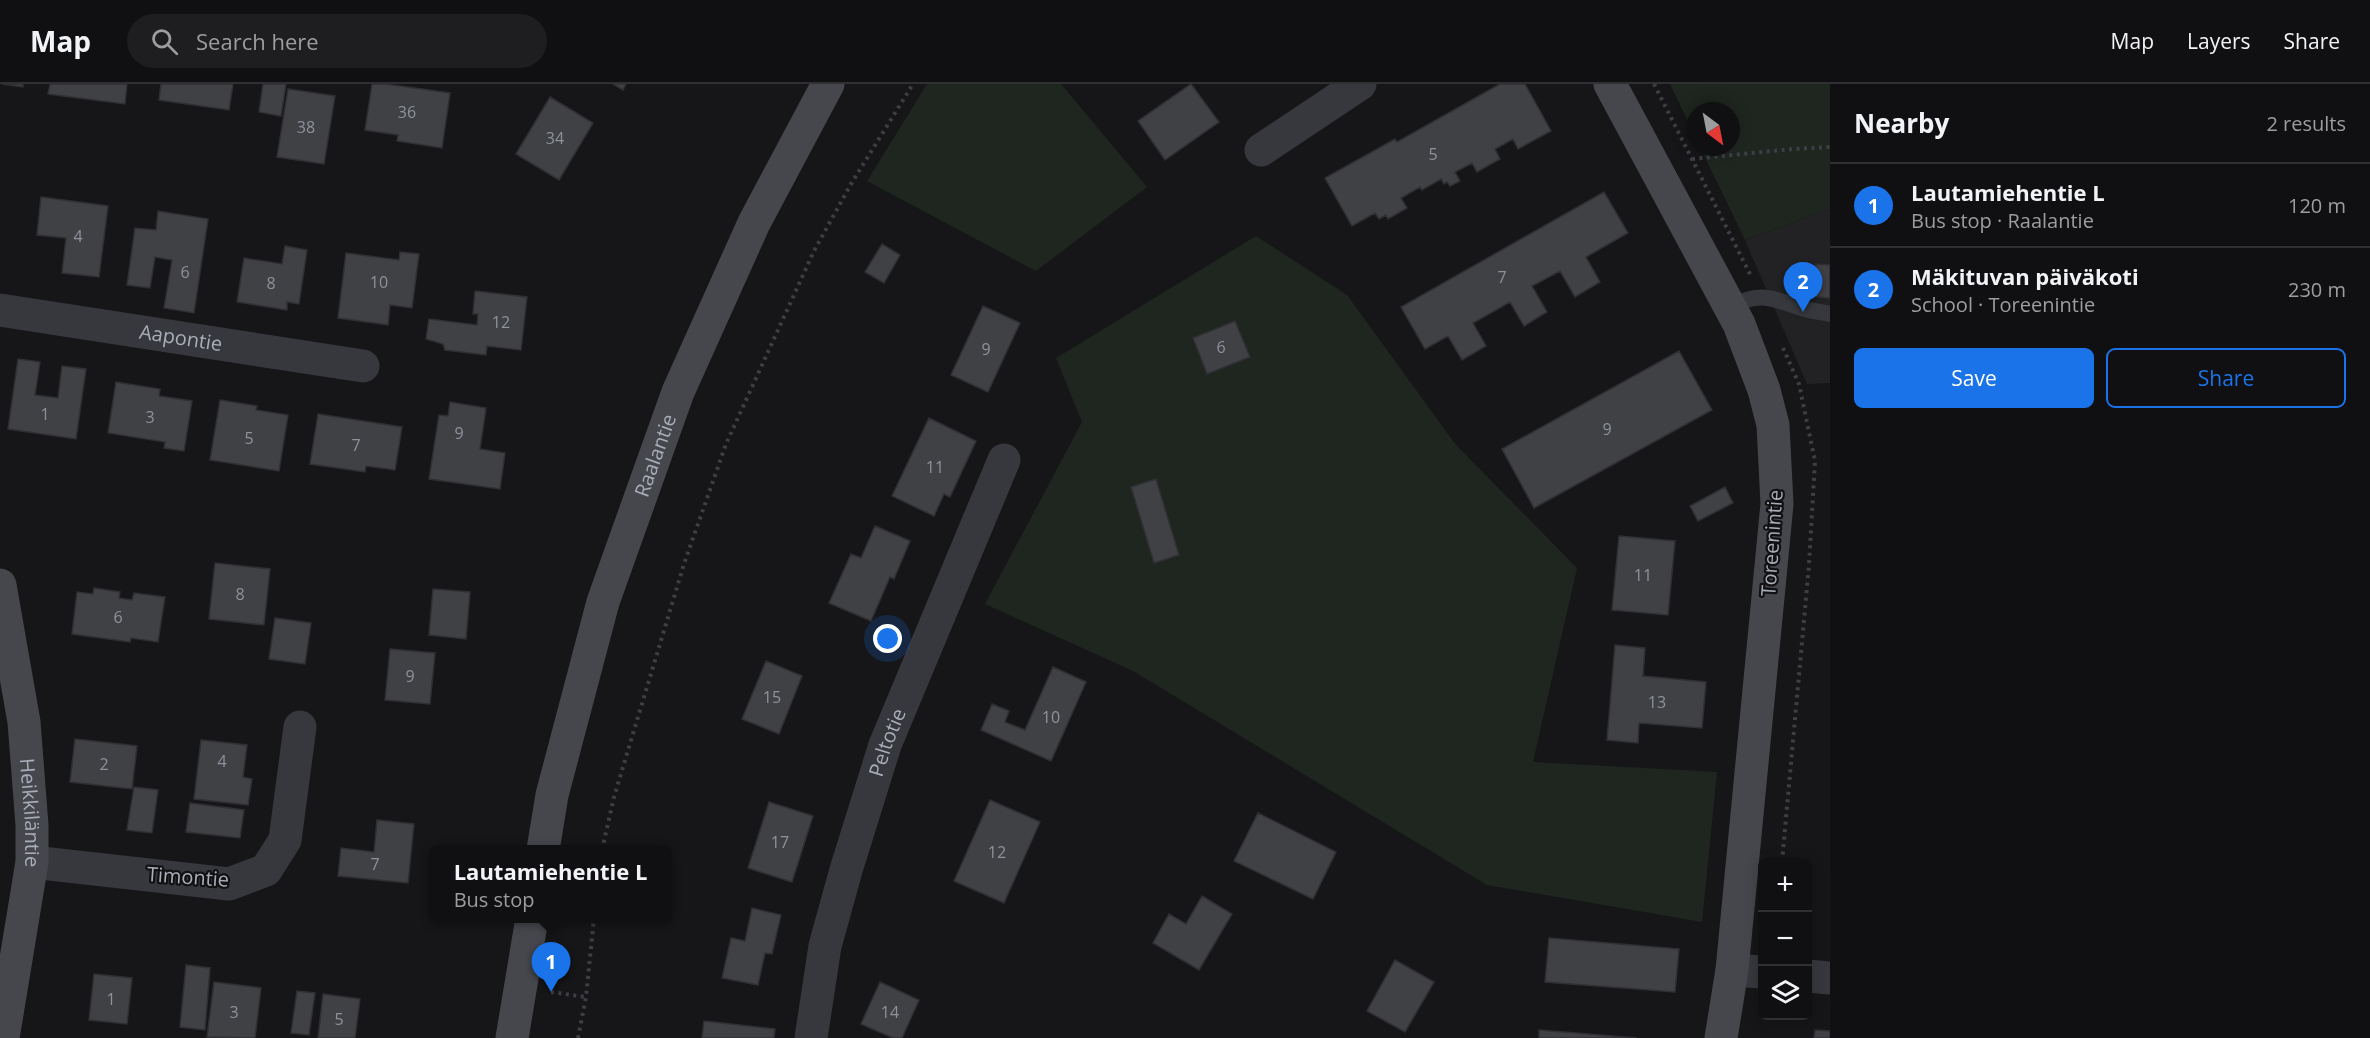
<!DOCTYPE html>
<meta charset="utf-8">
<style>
:root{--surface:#101012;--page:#1e1e20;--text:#f1f3f6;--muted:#9c9d9f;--line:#303032;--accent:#1a73e8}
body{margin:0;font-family:"Open Sans",sans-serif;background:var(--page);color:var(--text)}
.controls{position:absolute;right:18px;bottom:18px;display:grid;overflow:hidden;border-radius:9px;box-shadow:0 3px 15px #0003}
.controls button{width:54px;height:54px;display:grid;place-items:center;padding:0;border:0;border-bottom:2px solid var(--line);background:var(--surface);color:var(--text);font:30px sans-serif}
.compass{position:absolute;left:1686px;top:18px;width:54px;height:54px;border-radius:50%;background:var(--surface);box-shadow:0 3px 15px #0003;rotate:148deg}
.you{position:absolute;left:888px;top:555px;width:21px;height:21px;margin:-15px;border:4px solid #fff;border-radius:50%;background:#1a73e8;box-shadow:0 0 0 9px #1a73e833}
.badge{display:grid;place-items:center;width:39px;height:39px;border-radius:50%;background:var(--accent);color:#fff;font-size:20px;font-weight:700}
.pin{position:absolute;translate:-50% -50px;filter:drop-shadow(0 2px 3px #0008)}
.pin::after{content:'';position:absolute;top:32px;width:21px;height:18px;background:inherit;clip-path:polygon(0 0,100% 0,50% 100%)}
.popup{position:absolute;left:429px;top:761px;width:243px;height:78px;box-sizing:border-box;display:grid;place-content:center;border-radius:9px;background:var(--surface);filter:drop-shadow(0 2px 4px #0005);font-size:20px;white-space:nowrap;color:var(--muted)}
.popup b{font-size:22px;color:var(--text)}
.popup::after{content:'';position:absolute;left:50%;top:100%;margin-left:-12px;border:12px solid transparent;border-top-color:var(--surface)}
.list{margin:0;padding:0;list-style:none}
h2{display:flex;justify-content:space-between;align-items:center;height:78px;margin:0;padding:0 24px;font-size:26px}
h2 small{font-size:20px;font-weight:400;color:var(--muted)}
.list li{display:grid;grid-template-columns:39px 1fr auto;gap:18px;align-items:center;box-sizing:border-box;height:84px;padding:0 24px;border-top:2px solid var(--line)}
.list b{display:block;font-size:22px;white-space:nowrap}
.list p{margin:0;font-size:20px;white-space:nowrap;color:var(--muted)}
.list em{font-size:20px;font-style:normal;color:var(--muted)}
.actions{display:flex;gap:12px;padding:18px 24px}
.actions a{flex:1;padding:14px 0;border:2px solid var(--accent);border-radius:9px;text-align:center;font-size:21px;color:var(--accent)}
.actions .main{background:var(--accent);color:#fff}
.icon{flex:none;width:33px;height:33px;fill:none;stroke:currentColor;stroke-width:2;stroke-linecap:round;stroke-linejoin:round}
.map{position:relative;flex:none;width:1830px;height:954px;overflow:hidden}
header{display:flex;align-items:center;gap:36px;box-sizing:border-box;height:84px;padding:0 30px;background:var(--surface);border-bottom:2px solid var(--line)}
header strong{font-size:28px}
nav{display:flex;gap:33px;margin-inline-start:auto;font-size:21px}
.search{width:420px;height:54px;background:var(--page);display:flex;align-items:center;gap:15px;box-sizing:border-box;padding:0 21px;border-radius:33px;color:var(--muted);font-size:22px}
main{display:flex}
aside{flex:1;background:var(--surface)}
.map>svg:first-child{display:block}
</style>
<header>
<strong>Map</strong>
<div class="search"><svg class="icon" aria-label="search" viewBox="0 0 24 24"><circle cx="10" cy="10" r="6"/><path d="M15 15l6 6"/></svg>Search here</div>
<nav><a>Map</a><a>Layers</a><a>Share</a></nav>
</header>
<main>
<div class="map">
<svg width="1830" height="954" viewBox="0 0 1830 954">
<rect width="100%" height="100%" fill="#161618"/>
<path fill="#222225" d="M1830,125V299L1807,300L1745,156Z"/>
<path fill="#1e261f" d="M927,0H1061L1147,103L1036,187L867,97Z
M1670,0H1830V125L1745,156L1700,63H1731V27H1695V52Z
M1256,152L1347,211L1456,361L1577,484L1533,678L1717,688L1702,838L1487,801L1133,587L985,520L1082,338L1056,274Z"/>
<path fill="#404145" stroke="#303034" stroke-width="1.5" d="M2,0H23V3Z
M50,0H127L125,20L48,10Z
M161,0H233L229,26L159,16Z
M263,0H286L281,32L259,28Z
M372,0H386L450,9L442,64L397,57L398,51L365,46Z
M613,0H626L623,6Z
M1191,0L1219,38L1165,76L1138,37Z
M1500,0H1525L1551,47L1518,65L1513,55L1495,65L1500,75L1477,88L1472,79L1455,88L1460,97L1450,102L1447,98L1444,100L1441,95L1422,106L1420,103L1401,114L1407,124L1388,135L1386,131L1379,135L1375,129L1352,142L1325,94L1395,55L1397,58Z
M288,5L335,12L324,80L277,73Z
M550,13L593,39L559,96L516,70Z
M1604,108L1628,149L1586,173L1600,198L1575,213L1560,187L1532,202L1547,228L1524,242L1510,218L1473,239L1486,262L1462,276L1448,252L1425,265L1401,223Z
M41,113L108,122L99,193L62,189L66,154L37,151Z
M158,127L208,135L194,229L164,224L172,176L155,173L150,204L127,201L135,144L156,146Z
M882,160L900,171L884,199L865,188Z
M285,162L307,166L299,220L287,218V226L237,218L244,174L282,180Z
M400,168L419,170L412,224L390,221L388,241L338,234L346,169L399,176Z
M1816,180L1830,181V214L1815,213Z
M475,207L527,213L521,266L487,262L486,271L445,266L443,260L426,255L429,235L477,241L478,230H473Z
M983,222L1020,239L988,308L951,291Z
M1235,237L1250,273L1207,290L1193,254Z
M1679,267L1712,326L1534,424L1502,365Z
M18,275L40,278L35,311L58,314L62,282L86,285L76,355L8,345Z
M116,298L160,305L159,312L192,317L184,367L164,364L165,358L108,349Z
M220,316L257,322L256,326L288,331L279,387L210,376Z
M450,318L486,324L480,365L505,369L500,405L429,395L439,331L448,332Z
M318,330L402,343L395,386L366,382L365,388L310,380Z
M929,334L976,357L950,413L944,410L934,432L892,412Z
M1156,395L1179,471L1154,479L1131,403Z
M1725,403L1733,419L1698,437L1690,422Z
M875,442L910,457L894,495L890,493L871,537L829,519L851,470L861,474Z
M1619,452L1675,457L1668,531L1612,526Z
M215,479L270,485L264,541L209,535Z
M94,504L120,508L119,514L132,516L134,509L165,513L158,558L131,554L130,558L72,550L77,508L93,510Z
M433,505L470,508L466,555L429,551Z
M275,534L311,539L305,580L269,575Z
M1615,561L1645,564L1643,592L1706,598L1702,644L1639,639L1638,659L1607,656Z
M390,565L435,569L430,620L385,616Z
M766,577L802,592L779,650L742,635Z
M1053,583L1086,598L1051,677L981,646L992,620L1009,627L1005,638L1025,646Z
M75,655L137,662L132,705L70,698Z
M201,656L247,661L243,693L252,695L248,721L194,715Z
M134,703L158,706L152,749L127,746Z
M990,716L1040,738L1004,819L954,797Z
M769,718L813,732L792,798L748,784Z
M190,719L244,726L240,754L186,748Z
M1258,729L1336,768L1313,815L1234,777Z
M377,736L414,740L408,799L338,792L341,764L374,768Z
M1202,812L1232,830L1199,886L1153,859L1169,830L1186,840Z
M752,824L781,831L772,870L765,869L758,901L722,894L731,854L745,857Z
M1549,854L1679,865L1675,908L1545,898Z
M1395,876L1434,898L1405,948L1367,927Z
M186,881L210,884L205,946L180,943Z
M94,890L132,894L127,940L89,936Z
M214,898L261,904L255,954L207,953Z
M880,898L919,916L902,954H893L861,940Z
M297,907L315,909L309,951L291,949Z
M323,910L360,915L355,954H318Z
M704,937L775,945L774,954H702Z
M1539,946L1637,954H1539Z
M1815,946L1830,947V954H1814Z"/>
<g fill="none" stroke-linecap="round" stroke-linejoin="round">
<path stroke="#3d3f44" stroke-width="4" stroke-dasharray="3 4.5" stroke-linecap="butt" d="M1654,0L1752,194
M1692,75L1793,65L1830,63
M602,766L614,713L684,480L726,360L814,167L851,100L913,0
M1782,778L1809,481L1815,377L1799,300L1783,264
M551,908L586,913
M578,954L586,913L594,834"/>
<path stroke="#37383d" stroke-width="16" d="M1731,223C1760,206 1773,215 1802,224C1811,227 1821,228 1830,230"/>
<g stroke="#37383d" stroke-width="33">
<path d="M1261,66L1360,0"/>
<path id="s1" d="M0,226L363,282"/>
<path d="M32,778L229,800L266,786L285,756L300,643"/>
<path d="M1732,886L1762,888"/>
<path d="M1808,892L1830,894"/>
<path id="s2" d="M811,954L825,862L846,786L885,661L1004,376"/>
</g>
<g stroke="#45474d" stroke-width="33">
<path d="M1610,0L1739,240L1764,306L1773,341L1777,420L1732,886L1721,954"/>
<path id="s3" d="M0,501L24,638L32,741V778L3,954"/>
<path id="s4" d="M543,766L552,711L603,518L678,308L754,139L828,0"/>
<path d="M512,954L532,834"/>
</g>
</g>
<g text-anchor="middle" stroke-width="4.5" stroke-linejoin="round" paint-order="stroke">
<g font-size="16" fill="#8e929b">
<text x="407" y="34">36</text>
<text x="306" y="49">38</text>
<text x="555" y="60">34</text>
<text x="1433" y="76">5</text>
<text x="78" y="158">4</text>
<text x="185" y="194">6</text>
<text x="1502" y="199">7</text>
<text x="379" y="204">10</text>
<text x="271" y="205">8</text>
<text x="501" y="244">12</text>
<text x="1221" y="269">6</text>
<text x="986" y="271">9</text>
<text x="45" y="336">1</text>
<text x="150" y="339">3</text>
<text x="1607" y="351">9</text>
<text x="459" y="355">9</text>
<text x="249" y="360">5</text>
<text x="356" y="367">7</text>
<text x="935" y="389">11</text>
<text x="1643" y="497">11</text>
<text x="240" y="516">8</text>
<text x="118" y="539">6</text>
<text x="410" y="598">9</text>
<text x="772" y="619">15</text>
<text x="1657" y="624">13</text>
<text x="1051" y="639">10</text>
<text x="222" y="683">4</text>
<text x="104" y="686">2</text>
<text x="780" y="764">17</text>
<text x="997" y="774">12</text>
<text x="375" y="786">7</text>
<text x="111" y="921">1</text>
<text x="234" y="934">3</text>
<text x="890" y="934">14</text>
<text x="339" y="941">5</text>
</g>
<g font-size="20" fill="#a8adb8" stroke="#111113">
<text dy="7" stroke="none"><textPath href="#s1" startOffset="183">Aapontie</textPath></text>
<text dy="7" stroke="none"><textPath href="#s4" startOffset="411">Raalantie</textPath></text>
<text transform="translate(1772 459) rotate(-86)" y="7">Toreenintie</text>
<text dy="7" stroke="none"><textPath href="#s2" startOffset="306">Peltotie</textPath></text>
<text dy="7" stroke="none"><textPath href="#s3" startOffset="230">Heikkiläntie</textPath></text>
<text transform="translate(188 793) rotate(4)" y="7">Timontie</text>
</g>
</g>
</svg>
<div class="controls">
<button>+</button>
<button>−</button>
<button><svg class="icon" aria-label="layers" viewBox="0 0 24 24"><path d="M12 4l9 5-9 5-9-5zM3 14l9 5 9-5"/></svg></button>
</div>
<svg class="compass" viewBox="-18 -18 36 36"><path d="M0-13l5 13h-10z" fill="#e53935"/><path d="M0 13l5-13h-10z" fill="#9c9d9f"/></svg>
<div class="you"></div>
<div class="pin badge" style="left:551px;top:908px">1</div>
<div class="popup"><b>Lautamiehentie L</b>Bus stop</div>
<div class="pin badge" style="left:1803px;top:228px">2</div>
</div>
<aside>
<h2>Nearby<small>2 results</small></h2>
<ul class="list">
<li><span class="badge">1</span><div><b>Lautamiehentie L</b><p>Bus stop · Raalantie</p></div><em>120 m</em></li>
<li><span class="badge">2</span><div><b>Mäkituvan päiväkoti</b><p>School · Toreenintie</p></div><em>230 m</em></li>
</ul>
<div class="actions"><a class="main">Save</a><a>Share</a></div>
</aside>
</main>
